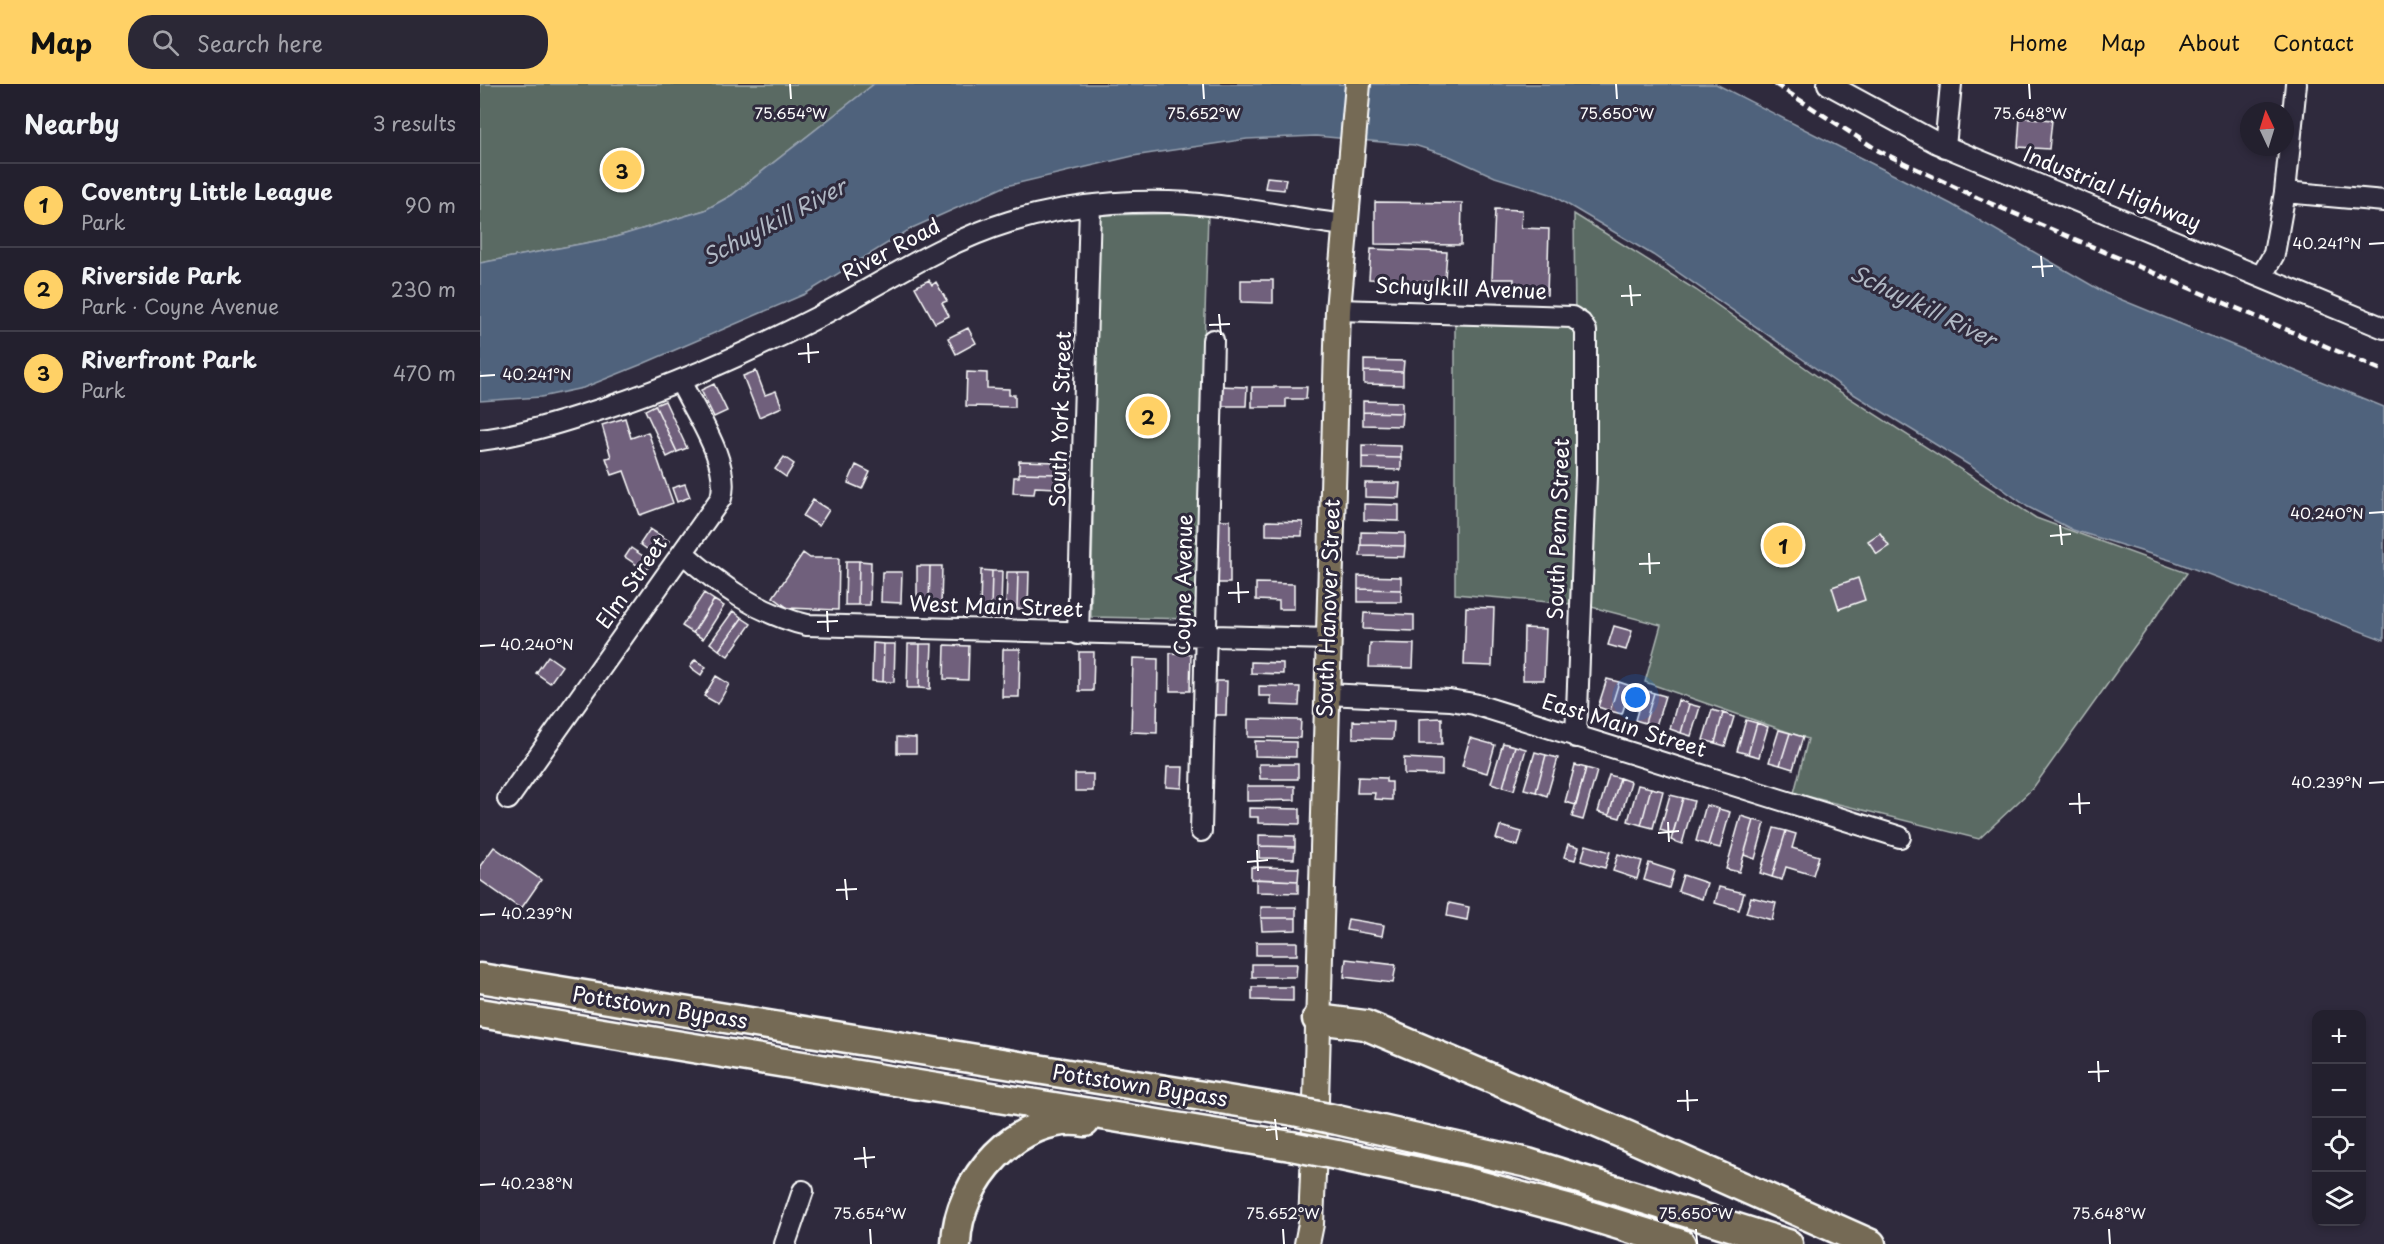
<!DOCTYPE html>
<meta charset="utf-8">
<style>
:root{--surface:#23202e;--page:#2b2836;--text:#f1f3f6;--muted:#a3a3aa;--line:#403e4a;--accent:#ffd166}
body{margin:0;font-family:"Playpen Sans",sans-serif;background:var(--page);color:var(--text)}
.controls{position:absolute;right:18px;bottom:18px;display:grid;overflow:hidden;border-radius:12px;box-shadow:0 3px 9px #0003}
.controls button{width:54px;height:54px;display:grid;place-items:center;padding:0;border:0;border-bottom:2px solid var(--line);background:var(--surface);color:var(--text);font:30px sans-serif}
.compass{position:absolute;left:1760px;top:18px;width:54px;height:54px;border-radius:50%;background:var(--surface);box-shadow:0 3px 9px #0003;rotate:356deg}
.you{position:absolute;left:1156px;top:614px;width:21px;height:21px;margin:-15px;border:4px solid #fff;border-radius:50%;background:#1a73e8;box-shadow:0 0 0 9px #1a73e833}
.badge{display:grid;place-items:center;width:39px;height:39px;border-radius:50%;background:var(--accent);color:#111;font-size:20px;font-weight:700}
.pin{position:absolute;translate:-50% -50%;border:3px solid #fff;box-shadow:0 2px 6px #0006}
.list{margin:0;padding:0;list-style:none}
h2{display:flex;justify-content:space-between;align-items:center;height:78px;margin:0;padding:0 24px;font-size:26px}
h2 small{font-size:20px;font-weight:400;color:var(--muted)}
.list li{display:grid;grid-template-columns:39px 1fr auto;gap:18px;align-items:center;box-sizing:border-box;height:84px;padding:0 24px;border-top:2px solid var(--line)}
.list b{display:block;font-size:22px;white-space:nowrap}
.list p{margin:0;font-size:20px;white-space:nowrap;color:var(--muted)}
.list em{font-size:20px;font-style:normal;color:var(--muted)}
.icon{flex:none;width:33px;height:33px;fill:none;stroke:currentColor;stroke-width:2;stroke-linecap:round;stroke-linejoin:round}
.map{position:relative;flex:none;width:1904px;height:1160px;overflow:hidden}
header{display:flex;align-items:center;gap:36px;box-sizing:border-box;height:84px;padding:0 30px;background:var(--accent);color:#111}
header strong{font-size:28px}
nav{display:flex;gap:33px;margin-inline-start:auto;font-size:21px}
.search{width:420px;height:54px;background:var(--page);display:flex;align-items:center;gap:15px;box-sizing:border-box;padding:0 21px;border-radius:24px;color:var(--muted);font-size:22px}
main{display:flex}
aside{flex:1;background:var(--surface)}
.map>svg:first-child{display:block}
</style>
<header>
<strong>Map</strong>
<div class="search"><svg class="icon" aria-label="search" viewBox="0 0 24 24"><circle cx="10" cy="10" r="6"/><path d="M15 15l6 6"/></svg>Search here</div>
<nav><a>Home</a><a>Map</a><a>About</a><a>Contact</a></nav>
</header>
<main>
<aside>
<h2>Nearby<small>3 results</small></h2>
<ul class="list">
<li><span class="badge">1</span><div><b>Coventry Little League</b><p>Park</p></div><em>90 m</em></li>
<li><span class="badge">2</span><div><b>Riverside Park</b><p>Park · Coyne Avenue</p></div><em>230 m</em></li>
<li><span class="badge">3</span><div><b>Riverfront Park</b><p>Park</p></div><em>470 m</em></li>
</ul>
</aside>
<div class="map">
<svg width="1904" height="1160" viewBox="0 0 1904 1160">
<rect width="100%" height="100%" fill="#2f2a3d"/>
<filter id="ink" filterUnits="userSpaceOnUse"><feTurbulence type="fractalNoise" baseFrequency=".0167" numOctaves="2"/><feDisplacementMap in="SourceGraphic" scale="12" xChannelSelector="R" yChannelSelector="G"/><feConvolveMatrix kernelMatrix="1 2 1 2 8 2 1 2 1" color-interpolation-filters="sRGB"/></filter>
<g filter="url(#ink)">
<path fill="#5a6b64" stroke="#acb5b2" stroke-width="1.5" d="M0,0H394L252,111L225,126L132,154L0,179Z
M728,129L716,535L611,533L619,131Z
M1094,130L1216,206L1351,302L1556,434L1707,489L1553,704L1499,755L1314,709L1328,655L1165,598L1181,541L1104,521L975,510V240L1095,241Z"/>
<path fill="#50627b" stroke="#96a1b0" stroke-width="1.5" d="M394,0H1236L1471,120L1625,209L1904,323V556L1693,477L1593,446L1548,423L1489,381L1367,306L1173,171L1070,110L1015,93L969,72L934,61L836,52L767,55L653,72L526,102L432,144L325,210L160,281L103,304L61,313L0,317V179L132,154L225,126L252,111Z"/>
<path fill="#70607b" stroke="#fff" stroke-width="1.5" d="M1540,33L1572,36L1569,65L1538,63Z
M787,93L806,95L804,106L785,104Z
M895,118L982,119L981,161L895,160Z
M1015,125L1042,126L1041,144L1069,145L1067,211L1033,210L1034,195H1012Z
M891,165L967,168L965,194H959V198L889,195Z
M449,196L452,201L456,198L467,217L462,219L469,232L455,239L435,203Z
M761,196H793V219L761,218Z
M488,244L496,259L476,270L468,254Z
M884,276L924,277L923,288L884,287Z
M276,287L285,311L296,307L302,323L279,333L263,292Z
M884,287L923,288V301L884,300Z
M487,288L507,289V304L529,305V311H535V323L486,322Z
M234,300L247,327L234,333L221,306Z
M738,302L767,303L766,322H738Z
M772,303H827L826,315H806V323H772Z
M185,317L207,364L197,368L175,321Z
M883,317L922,318V329L883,328Z
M175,321L197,368L187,373L165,326Z
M883,328L922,329L921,342L883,341Z
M145,334L151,354L168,348L193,419L160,431L144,387L132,391L126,374L131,373L122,341Z
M882,361L921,362V374L882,373Z
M304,373L314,380L306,393L295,385Z
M882,373L921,374V386L882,385Z
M539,377L579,378L578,390L539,389Z
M376,381L390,388L382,405L368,399Z
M539,389L578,390V404L555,403L554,410L533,409L534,393H539Z
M885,399H920L919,414L885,413Z
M205,400L210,413L197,418L192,404Z
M333,416L349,426L339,442L323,432Z
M884,420L919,421V437L884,436Z
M734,436H750V499H735Z
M786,437L823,438L822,452L786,451Z
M170,445L189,457L178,473L160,460Z
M881,448L925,449V462L881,461Z
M1400,449L1409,462L1397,470L1388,457Z
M881,461L925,462L924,473L880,472Z
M151,464L172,478L166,487L145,473Z
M323,469L330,474H359L358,526L308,524L293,513Z
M366,477H379L378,521H365Z
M379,477L391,478L390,521H378Z
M437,482H450L449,523H437Z
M450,482H462L461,524L449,523Z
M501,486L512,487L511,524H500Z
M512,487H522L521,524H511Z
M402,488H422L421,519L401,518Z
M527,488H538L537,525H526Z
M538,488H549L548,525H537Z
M878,492L921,493V506L878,505Z
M1378,494L1385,516L1359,525L1352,503Z
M776,499L814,500V525H799V517L776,516Z
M878,505L921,506V518H878Z
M224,509L234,516L213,549L202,542Z
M234,516L244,522L223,555L213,549Z
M986,523L1014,524L1012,582L984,581Z
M253,527L262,534L239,566L230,559Z
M884,529L934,531V547L883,545Z
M262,534L271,540L248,572L239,566Z
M1134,542L1152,547L1146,566L1128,561Z
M1044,544L1066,545L1064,596H1043Z
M393,559L404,560L403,598L392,597Z
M890,559L934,560L933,584L889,583Z
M404,560H415L414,598H403Z
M428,560H440L439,604H427Z
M440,560H452L450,605L439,604Z
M465,561L489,562L488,596L464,595Z
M523,565H540L539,613H522Z
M599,568H614L613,607H599Z
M690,569L711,570L710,607H690Z
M68,572L82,582L70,599L56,589Z
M653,574L678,575L677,649L651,648Z
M215,576L226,583L221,591L210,583Z
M771,578L803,579V590L771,589Z
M236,592L249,600L238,620L224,612Z
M1127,595L1139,598L1130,627L1118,623Z
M733,597H747L746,631H732Z
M1139,598L1151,602L1142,630L1130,627Z
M779,602L820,603L819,622L791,621V612H779Z
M1164,606L1174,609L1165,639L1155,636Z
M1174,609L1185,612L1176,642L1165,639Z
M1198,616L1209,620L1201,649L1190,645Z
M1209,620L1220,623L1211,652L1201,649Z
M1232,626L1243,629L1235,659L1223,656Z
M1243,629L1254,633L1245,662L1235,659Z
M962,634V660H939V635Z
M768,635L821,636L820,654L768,653Z
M1266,636L1277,639L1268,670L1257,667Z
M873,637L914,638L913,655L873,654Z
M1277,639L1288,643L1279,673L1268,670Z
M1299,646L1310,649L1300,681L1289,678Z
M1310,649L1323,653L1313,685L1300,681Z
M417,653L436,654V669H417Z
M990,654L1015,661L1007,689L982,682Z
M775,657L816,658V673L775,672Z
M1023,659L1035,662L1023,703L1011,699Z
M1035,662L1046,665L1034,706L1023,703Z
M1055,668L1066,671L1056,708L1044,705Z
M1066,671L1078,674L1067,712L1056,708Z
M924,674L962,676V691L924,690Z
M779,680H818V695H780Z
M1095,681L1106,684L1096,721L1085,718Z
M687,683H703L702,704L686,703Z
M1106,684L1117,687L1103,736L1092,733Z
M595,690H613V707H595Z
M1129,691L1140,694L1129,731L1118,728Z
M878,693L906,694V698H912V716L894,715L895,709H877Z
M1140,694L1151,698L1140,734L1129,731Z
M1158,701L1171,704L1161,741L1148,737Z
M767,702H815V716L767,717Z
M1171,704L1183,707L1173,744L1161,741Z
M1190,711L1203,714L1193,750L1180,746Z
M1203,714L1214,717L1202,760L1191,756Z
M1226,721L1239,725L1228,761L1216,757Z
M769,724L820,725V740L778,739V733H769Z
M1239,725L1250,728L1240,764L1228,761Z
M1261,732L1274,736L1259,788L1246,785Z
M1274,736L1285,739L1275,775L1264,771Z
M1020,742L1042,748L1038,762L1016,755Z
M1294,744L1306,747L1292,793L1280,789Z
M1306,747L1316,750L1312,764L1339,772L1333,791L1306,783L1302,796L1292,793Z
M779,751L815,752V763L779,762Z
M1088,760L1099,763L1095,776L1084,773Z
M1106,761L1130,768L1125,784L1101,777Z
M779,762L815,763L814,775L779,774Z
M14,763L61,796L41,825L0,796V782Z
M1138,770L1162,777L1157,795L1133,787Z
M1169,779L1194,787L1189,804L1164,796Z
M771,783L819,784L818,797L771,795Z
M1203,791L1227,799L1222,815L1198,807Z
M776,795L818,797V809L776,808Z
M1239,803L1264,809L1259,826L1235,819Z
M1271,813L1296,819L1292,836L1266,829Z
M969,819L989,823L987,836L967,832Z
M781,823H816V834H781Z
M781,834H816V846L782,847Z
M868,835L904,841L902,852L866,846Z
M776,858H817V871H776Z
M866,875L916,881L913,899L864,893Z
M772,880H817L816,893H772Z
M772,903H813V917L772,916Z"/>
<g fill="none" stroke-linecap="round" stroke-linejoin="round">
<defs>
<path id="minor" d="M1348,0L1457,59L1904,244
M1465,63L1471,0
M1805,108L1904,117
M1781,193L1794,170L1805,108L1816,0
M858,226L1092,233L1101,239L1106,247V391L1096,653
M0,356C35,352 69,342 103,331C185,306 264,271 340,232C403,199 460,159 529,138C595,118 670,113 739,122C781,127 823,136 866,141
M203,469C239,501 279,530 327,541L849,555
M598,550L610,122
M847,610L970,616L994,620L1420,753
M28,715L241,414C251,379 216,330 200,297
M721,747L733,256
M305,1160L323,1107"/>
<path id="major" d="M827,1160L831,1140L836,1016L858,226L878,0"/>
<path id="highway" d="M0,894L814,1027
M0,929L811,1062
M837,935L885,941L1148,1052L1391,1160
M857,1036L1048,1079L1308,1160
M857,1071L987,1098L1091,1126L1201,1160
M476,1160C477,1097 539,1027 605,1038"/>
</defs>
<use href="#minor" stroke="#fff" stroke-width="24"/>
<use href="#major" stroke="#fff" stroke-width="28"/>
<use href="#highway" stroke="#fff" stroke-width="33"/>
<use href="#minor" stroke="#2f2a3d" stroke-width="20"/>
<use href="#major" stroke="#756b55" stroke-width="24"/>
<use href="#highway" stroke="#756b55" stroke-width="28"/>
<path stroke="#fff" stroke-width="4.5" stroke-dasharray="9 4.5" stroke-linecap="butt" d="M1295,0L1399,67L1498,114L1904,287"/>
<defs>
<path id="highway-bridge" d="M814,1027L857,1036
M811,1062L857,1071"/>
</defs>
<use href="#highway-bridge" stroke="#fff" stroke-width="33" stroke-linecap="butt"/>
<use href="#highway-bridge" stroke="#756b55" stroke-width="28"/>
</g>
</g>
<path fill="none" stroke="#fff" stroke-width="2" d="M310,0L311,15M723,0L724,15M1136,0L1137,15M1549,0L1550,15M1889,160L1904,159M1561,172L1563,193M1552,183L1573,182M1150,201L1152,222M1141,212L1161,211M739,230L741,251M729,241L750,240M328,259L329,279M318,270L339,268M0,292L15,291M1889,429L1904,428M1580,441L1582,461M1570,452L1591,450M1169,469L1170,490M1159,480L1180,479M758,498L759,519M748,509L769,508M347,527L348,548M337,538L358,537M0,562L15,561M1889,699L1904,698M1599,709L1600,730M1589,720L1610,719M1188,738L1189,758M1178,749L1199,747M777,766L778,787M767,778L788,776M365,795L367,816M356,806L377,805M0,831L15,830M1618,977L1619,998M1608,988L1629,987M1207,1006L1208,1027M1197,1017L1218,1016M795,1035L797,1056M786,1046L807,1044M384,1063L386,1084M374,1075L395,1073M0,1101L15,1100M390,1145L391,1160M803,1145L804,1160M1216,1145L1217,1160M1629,1145L1630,1160"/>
<g text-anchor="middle" stroke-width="6" stroke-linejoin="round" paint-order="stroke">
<g font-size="21" fill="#fff" stroke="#2f2a3d">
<text transform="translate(1632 105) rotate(22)" y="7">Industrial Highway</text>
<text transform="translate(411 166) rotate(-28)" y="7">River Road</text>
<text transform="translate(981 205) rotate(2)" y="7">Schuylkill Avenue</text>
<text transform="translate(581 335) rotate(-88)" y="7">South York Street</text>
<text transform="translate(1079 445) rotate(-88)" y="7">South Penn Street</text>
<text transform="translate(152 499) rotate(-55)" y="7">Elm Street</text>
<text transform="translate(704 501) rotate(-89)" y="7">Coyne Avenue</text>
<text transform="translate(516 523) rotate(2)" y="7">West Main Street</text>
<text transform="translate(849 524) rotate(-88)" y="7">South Hanover Street</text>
<text transform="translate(1144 642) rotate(17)" y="7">East Main Street</text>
<text transform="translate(180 924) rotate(9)" y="7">Pottstown Bypass</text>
<text transform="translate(660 1002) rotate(9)" y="7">Pottstown Bypass</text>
</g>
<g font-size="22" font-style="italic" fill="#b0b8c4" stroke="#2f2a3d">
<text transform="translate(294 138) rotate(-28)" y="8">Schuylkill River</text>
<text transform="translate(1443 222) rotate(26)" y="8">Schuylkill River</text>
</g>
</g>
<g font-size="15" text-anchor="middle" fill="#fff" stroke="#2f2a3d" stroke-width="6" stroke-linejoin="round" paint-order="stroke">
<text x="311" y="35">75.654°W</text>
<text x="724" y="35">75.652°W</text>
<text x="1137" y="35">75.650°W</text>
<text x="1550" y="35">75.648°W</text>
<text x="1847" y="165">40.241°N</text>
<text x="57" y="296">40.241°N</text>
<text x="1847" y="435">40.240°N</text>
<text x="57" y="566">40.240°N</text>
<text x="1847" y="704">40.239°N</text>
<text x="57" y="835">40.239°N</text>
<text x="57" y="1105">40.238°N</text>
<text x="390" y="1135">75.654°W</text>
<text x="803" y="1135">75.652°W</text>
<text x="1216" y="1135">75.650°W</text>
<text x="1629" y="1135">75.648°W</text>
</g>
</svg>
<div class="controls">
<button>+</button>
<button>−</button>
<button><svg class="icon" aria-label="locate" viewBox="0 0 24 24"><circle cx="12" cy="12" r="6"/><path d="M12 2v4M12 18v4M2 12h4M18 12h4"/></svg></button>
<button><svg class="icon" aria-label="layers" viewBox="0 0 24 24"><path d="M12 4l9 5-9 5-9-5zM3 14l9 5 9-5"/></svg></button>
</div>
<svg class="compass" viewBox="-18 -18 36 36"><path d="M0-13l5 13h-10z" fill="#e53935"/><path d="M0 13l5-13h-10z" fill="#a3a3aa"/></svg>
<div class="you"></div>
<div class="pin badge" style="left:1303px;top:461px">1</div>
<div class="pin badge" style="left:668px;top:332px">2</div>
<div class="pin badge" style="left:142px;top:86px">3</div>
</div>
</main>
